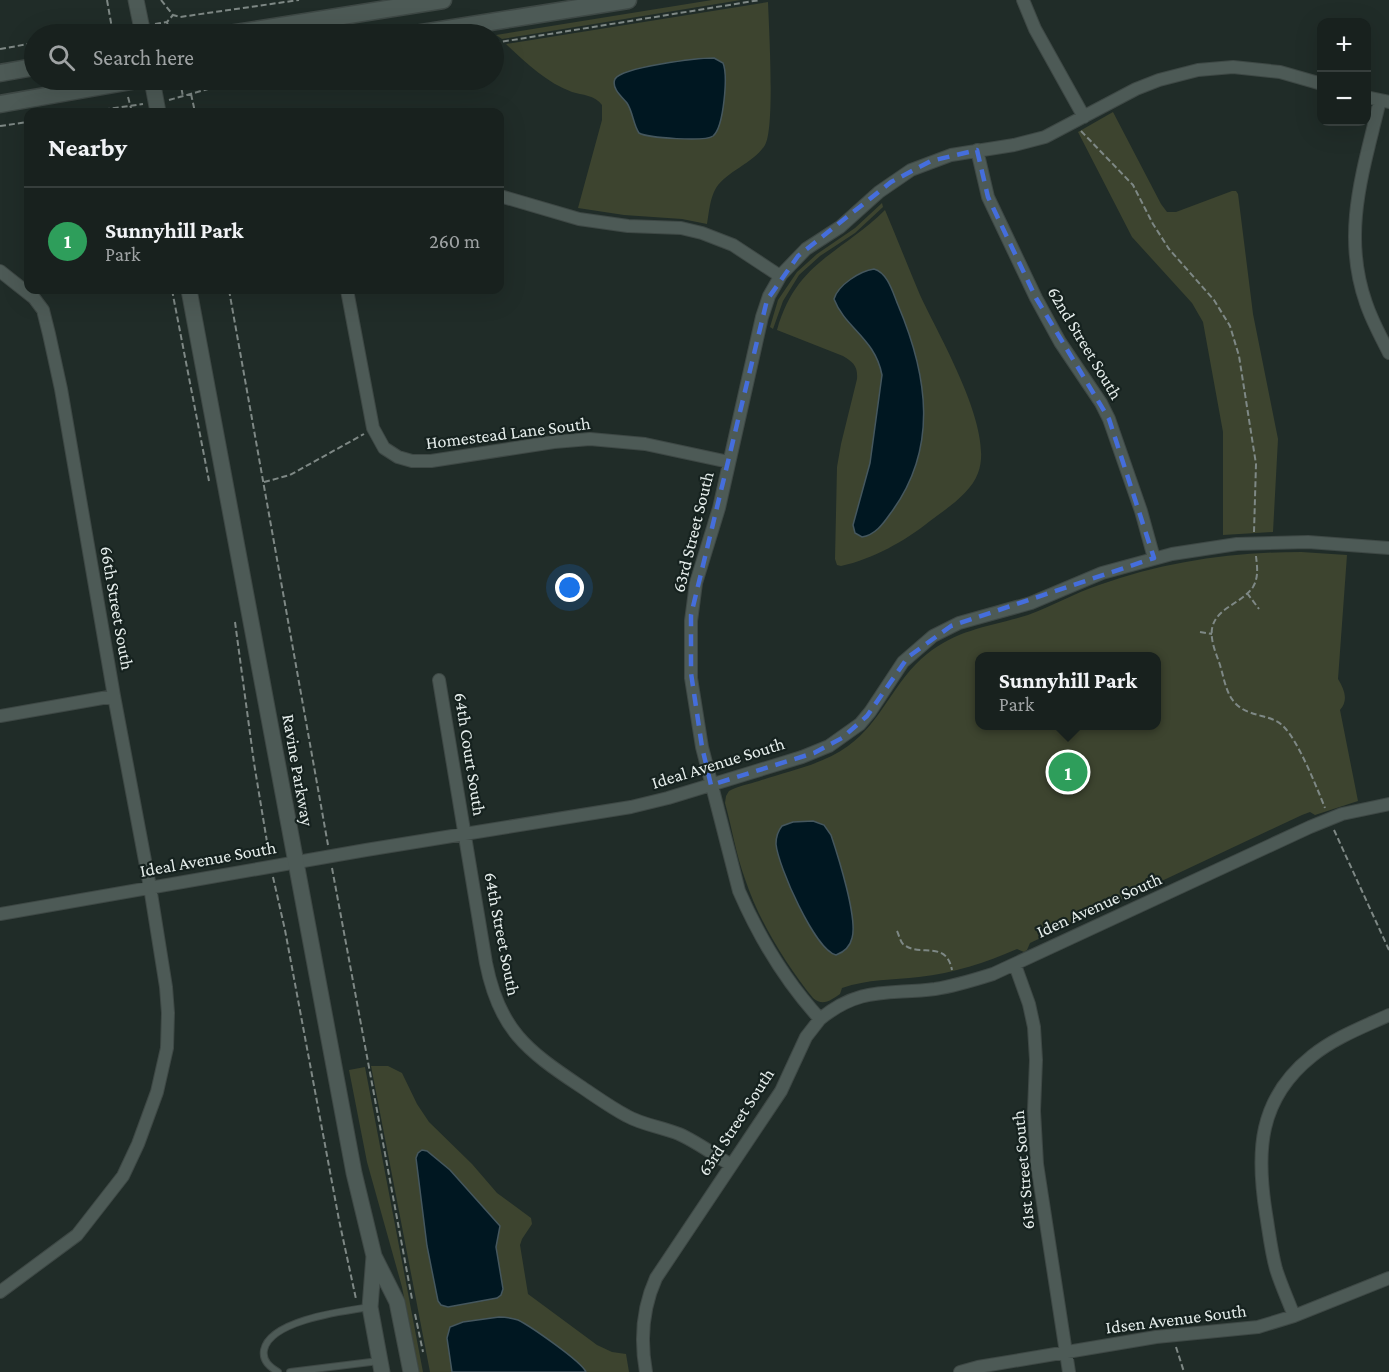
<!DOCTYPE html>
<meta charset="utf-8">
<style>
:root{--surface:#18211e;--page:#252e2b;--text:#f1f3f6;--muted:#9fa3a4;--line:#363e3c;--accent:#f0a279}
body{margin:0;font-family:"Crimson Pro",serif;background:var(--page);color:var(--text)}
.controls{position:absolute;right:18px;top:18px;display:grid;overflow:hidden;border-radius:12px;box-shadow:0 6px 24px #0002}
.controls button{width:54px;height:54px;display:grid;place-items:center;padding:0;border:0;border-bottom:2px solid var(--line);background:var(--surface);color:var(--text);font:30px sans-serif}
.you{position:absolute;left:570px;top:588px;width:21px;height:21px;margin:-15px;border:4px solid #fff;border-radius:50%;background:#1a73e8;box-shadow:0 0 0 9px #1a73e833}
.badge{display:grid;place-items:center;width:39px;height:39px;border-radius:50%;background:var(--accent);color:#fff;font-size:20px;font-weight:700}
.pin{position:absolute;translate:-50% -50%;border:3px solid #fff;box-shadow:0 2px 6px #0006}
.popup{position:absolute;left:975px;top:652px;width:186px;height:78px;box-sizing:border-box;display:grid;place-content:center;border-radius:12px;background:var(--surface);filter:drop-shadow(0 2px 4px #0005);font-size:20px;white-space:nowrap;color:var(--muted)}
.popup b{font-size:22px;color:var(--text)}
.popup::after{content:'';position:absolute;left:50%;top:100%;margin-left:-12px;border:12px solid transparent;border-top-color:var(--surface)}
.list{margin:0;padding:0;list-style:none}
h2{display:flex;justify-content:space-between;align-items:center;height:78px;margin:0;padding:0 24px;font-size:26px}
h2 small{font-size:20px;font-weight:400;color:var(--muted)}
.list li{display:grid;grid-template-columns:39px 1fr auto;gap:18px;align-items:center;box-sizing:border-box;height:108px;padding:0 24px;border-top:2px solid var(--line)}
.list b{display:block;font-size:22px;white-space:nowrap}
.list p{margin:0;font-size:20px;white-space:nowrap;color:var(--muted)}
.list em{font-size:20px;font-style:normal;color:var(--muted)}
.icon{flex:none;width:33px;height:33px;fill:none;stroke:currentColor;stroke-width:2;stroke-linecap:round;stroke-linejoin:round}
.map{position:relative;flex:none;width:1389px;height:1372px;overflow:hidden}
.search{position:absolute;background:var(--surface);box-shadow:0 6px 24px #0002;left:24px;top:24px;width:480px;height:66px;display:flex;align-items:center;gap:15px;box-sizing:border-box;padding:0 21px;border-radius:33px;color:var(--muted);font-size:22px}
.panel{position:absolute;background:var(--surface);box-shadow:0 6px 24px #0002;left:24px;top:108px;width:480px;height:186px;border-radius:12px}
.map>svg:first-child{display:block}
</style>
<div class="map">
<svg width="1389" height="1372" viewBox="0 0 1389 1372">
<rect width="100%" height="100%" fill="#202c28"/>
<path fill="#3d442f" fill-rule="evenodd" d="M712,0H741L502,39L496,35Z
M768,2C769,27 775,129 765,145C754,163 727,171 716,188C710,198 709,212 707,224L682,219L624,215L578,208L602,120V105C595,95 582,95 572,92C546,82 526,63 506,44Z
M1113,112L1161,204L1167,212H1176L1232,191H1236L1238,194L1253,314L1278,439L1273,532L1223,535V432L1203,322L1192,303L1132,237L1078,132Z
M882,203L883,207L855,233L820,256L799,275L783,301L773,329L770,327L778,300L797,272L817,254L855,228Z
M885,210C897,238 908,267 920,295C939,336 995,430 978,473C971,493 946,509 930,521C905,541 873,559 841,566L837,565L835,559L837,467L841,444L857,379C858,366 853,362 843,356L777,330C796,262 839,255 885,210Z
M1301,552L1347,555L1338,679C1344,689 1349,700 1340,710L1358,801L1315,815L1310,812L1302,815L1030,943L1027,950L1024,952L1017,949C985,963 954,973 919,977C893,980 868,979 842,988L840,994C831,1000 823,1007 813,998C786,965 758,919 745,879C736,855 732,828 725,803L726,796L729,791C738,786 749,784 759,781C788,771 822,765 848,746C882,722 894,680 927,654C957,629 992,626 1028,615C1052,606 1075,593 1099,585C1164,562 1232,552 1301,552ZM980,656H1156V726H980Z
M371,1066H388L402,1073L417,1104L429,1122L472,1164L497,1193L531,1218L532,1224L522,1239L520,1245L528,1294L597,1345L612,1352L626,1354L629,1372H430Z
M365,1067L423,1372H419L402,1287L367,1162L349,1070Z"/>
<path fill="#001721" stroke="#45575e" stroke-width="1.5" d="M714,58L723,63C728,75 724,127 713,136C705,142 648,138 639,133C633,124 633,112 627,103C622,97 611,88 615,79C622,67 698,58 714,58Z
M874,269C888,273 893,293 898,305C928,376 939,449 890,514C883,524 875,535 862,537L855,533L853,525L870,463L882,375C875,338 845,328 834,299C838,285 860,271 874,269Z
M813,821L824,825L831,835C838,856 858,919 852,938C850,947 844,952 836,955C815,950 778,866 776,844C776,837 777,832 782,826L793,822Z
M422,1150L427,1151L450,1170L500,1226L496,1247L503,1289L501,1295L497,1298L448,1307L441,1305L438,1301L427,1246L416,1158L418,1153Z
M499,1317C505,1317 512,1318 518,1320C530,1326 581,1361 586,1372H452L447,1338L450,1327L463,1322Z"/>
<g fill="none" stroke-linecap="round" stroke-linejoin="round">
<defs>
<path id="service" d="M278,1372C270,1367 262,1361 264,1350C270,1320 344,1311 370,1307
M290,1372L379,1361"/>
<path id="minor" d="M1023,0L1035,29L1084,117
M1366,97L1389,102
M1380,100C1364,169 1341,232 1366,303C1372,321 1381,337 1389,353
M977,150L988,197L1036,298L1060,342L1101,403L1109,419L1141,511L1154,558
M500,196L579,219L628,226L681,228L702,233L733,245L780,276
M0,271L34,298L43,310L49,334L61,389L114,696L150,887L166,987L168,1013L167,1048L157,1092L138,1144L123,1176L77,1235L0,1292
M347,290L373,428L384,448L398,457L412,461H431L554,442L590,439L645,444L729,462
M439,680L486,963C499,1029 526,1050 580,1086C595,1096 610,1107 627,1116C643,1125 662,1127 679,1134C697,1142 713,1154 731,1165
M0,716L114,696
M0,914L366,850L631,807L668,798L802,757L829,746L860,724L870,712L903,662L933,636L959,623L1031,603L1102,573L1172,554L1237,544L1308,542L1389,548
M1015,965L1029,1004L1034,1027L1036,1060L1034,1111L1037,1164L1069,1372
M820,1019C861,986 887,995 935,989C955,986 974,980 993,974L1310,827L1342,814L1389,804
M1294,1316C1288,1300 1281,1285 1276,1269C1271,1251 1269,1232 1266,1214C1256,1152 1258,1099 1312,1056C1334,1038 1363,1027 1389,1015
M646,1372C640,1339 642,1309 656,1278L781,1091L806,1037L820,1019C787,983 759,937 739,891L702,747L691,678V621L696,583L719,508L762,317L769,296L781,275L806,249L840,227L879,192L911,170L951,155L1014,145L1045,137L1136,89L1159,80L1198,70L1233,67L1280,72L1322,84
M960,1372L978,1367L1156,1337L1258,1327L1294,1316L1389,1278"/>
<path id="tertiary" d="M136,0L143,34
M152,80L158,112
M189,290L354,1173L374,1256L397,1302L411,1372
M374,1256L370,1307L382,1372"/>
<path id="secondary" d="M230,34L443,0
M416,34L628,0
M0,73L34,67
M0,104L137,80"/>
</defs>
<use href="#service" stroke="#3e4845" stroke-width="8"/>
<use href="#minor" stroke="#3e4845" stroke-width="14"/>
<use href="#tertiary" stroke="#3e4845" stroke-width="17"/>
<use href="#secondary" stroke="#3e4845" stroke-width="19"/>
<path stroke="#7e8885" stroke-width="2" stroke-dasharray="6 3" stroke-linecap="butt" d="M107,0L113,34
M161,0L173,15L180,17L299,0
M155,24L167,22
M88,34L129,28
M170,34L167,22L173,15
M494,43L760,0
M0,49L34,43
M180,80L183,97
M191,94L195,112
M128,97L132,112
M169,100L208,89L269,80
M86,112L143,104
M0,126L28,122
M1081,131L1133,185L1153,224L1169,249L1214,300L1230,326L1239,356L1256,464L1254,532
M172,290L209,481
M229,290L328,845
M264,482L290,475L364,434
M1256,556C1257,566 1259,577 1253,587C1240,606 1208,609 1212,638C1213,647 1217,656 1220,665C1226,685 1227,704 1249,712C1261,717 1274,717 1283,726C1298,740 1317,788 1325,808
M1247,593L1259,609
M235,622L254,763L269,854
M1200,632L1212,634
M1334,830L1389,950
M332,868L412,1299
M273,877L285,930L339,1220L356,1299
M897,931C899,935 900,941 903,944C919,958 946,939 952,970
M415,1314L423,1352
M1176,1347L1184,1372"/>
<use href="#service" stroke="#4d5a56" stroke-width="6"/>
<use href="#minor" stroke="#4d5a56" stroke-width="12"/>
<use href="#tertiary" stroke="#4d5a56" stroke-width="15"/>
<use href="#secondary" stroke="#4d5a56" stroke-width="16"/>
</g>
<path fill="none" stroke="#456edc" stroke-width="4.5" stroke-dasharray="12 8" stroke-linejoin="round" d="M977,150L988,197L1036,298L1109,419L1154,558L951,626L908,657L867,716L842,738L814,753L711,785L702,747L691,673V615L767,300L798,256L891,182L931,161Z"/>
<g text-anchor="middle" stroke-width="4.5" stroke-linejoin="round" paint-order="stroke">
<g font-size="18" fill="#e5edeb" stroke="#16221f">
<text transform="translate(1085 343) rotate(59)" y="6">62nd Street South</text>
<text transform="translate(508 433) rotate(-7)" y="6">Homestead Lane South</text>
<text transform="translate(693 532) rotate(-76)" y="6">63rd Street South</text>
<text transform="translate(117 608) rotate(80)" y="6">66th Street South</text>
<text transform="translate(470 754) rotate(81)" y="6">64th Court South</text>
<text transform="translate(718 763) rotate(-17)" y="6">Ideal Avenue South</text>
<text transform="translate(298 770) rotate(80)" y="6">Ravine Parkway</text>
<text transform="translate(208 859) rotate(-10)" y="6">Ideal Avenue South</text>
<text transform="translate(1099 905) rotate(-24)" y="6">Iden Avenue South</text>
<text transform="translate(502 934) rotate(79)" y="6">64th Street South</text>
<text transform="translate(736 1122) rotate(-57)" y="6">63rd Street South</text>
<text transform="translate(1023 1170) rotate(-95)" y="6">61st Street South</text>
<text transform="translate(1176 1319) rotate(-7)" y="6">Idsen Avenue South</text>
</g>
</g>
</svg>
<div class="controls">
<button>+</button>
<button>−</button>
</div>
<div class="you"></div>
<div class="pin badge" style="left:1068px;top:772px;background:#2e9e5b">1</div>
<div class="popup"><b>Sunnyhill Park</b>Park</div>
<div class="search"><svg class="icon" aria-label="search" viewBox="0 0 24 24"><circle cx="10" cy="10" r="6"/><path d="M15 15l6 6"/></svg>Search here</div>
<section class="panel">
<h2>Nearby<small></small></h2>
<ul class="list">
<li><span class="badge" style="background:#2e9e5b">1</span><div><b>Sunnyhill Park</b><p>Park</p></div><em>260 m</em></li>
</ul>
</section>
</div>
